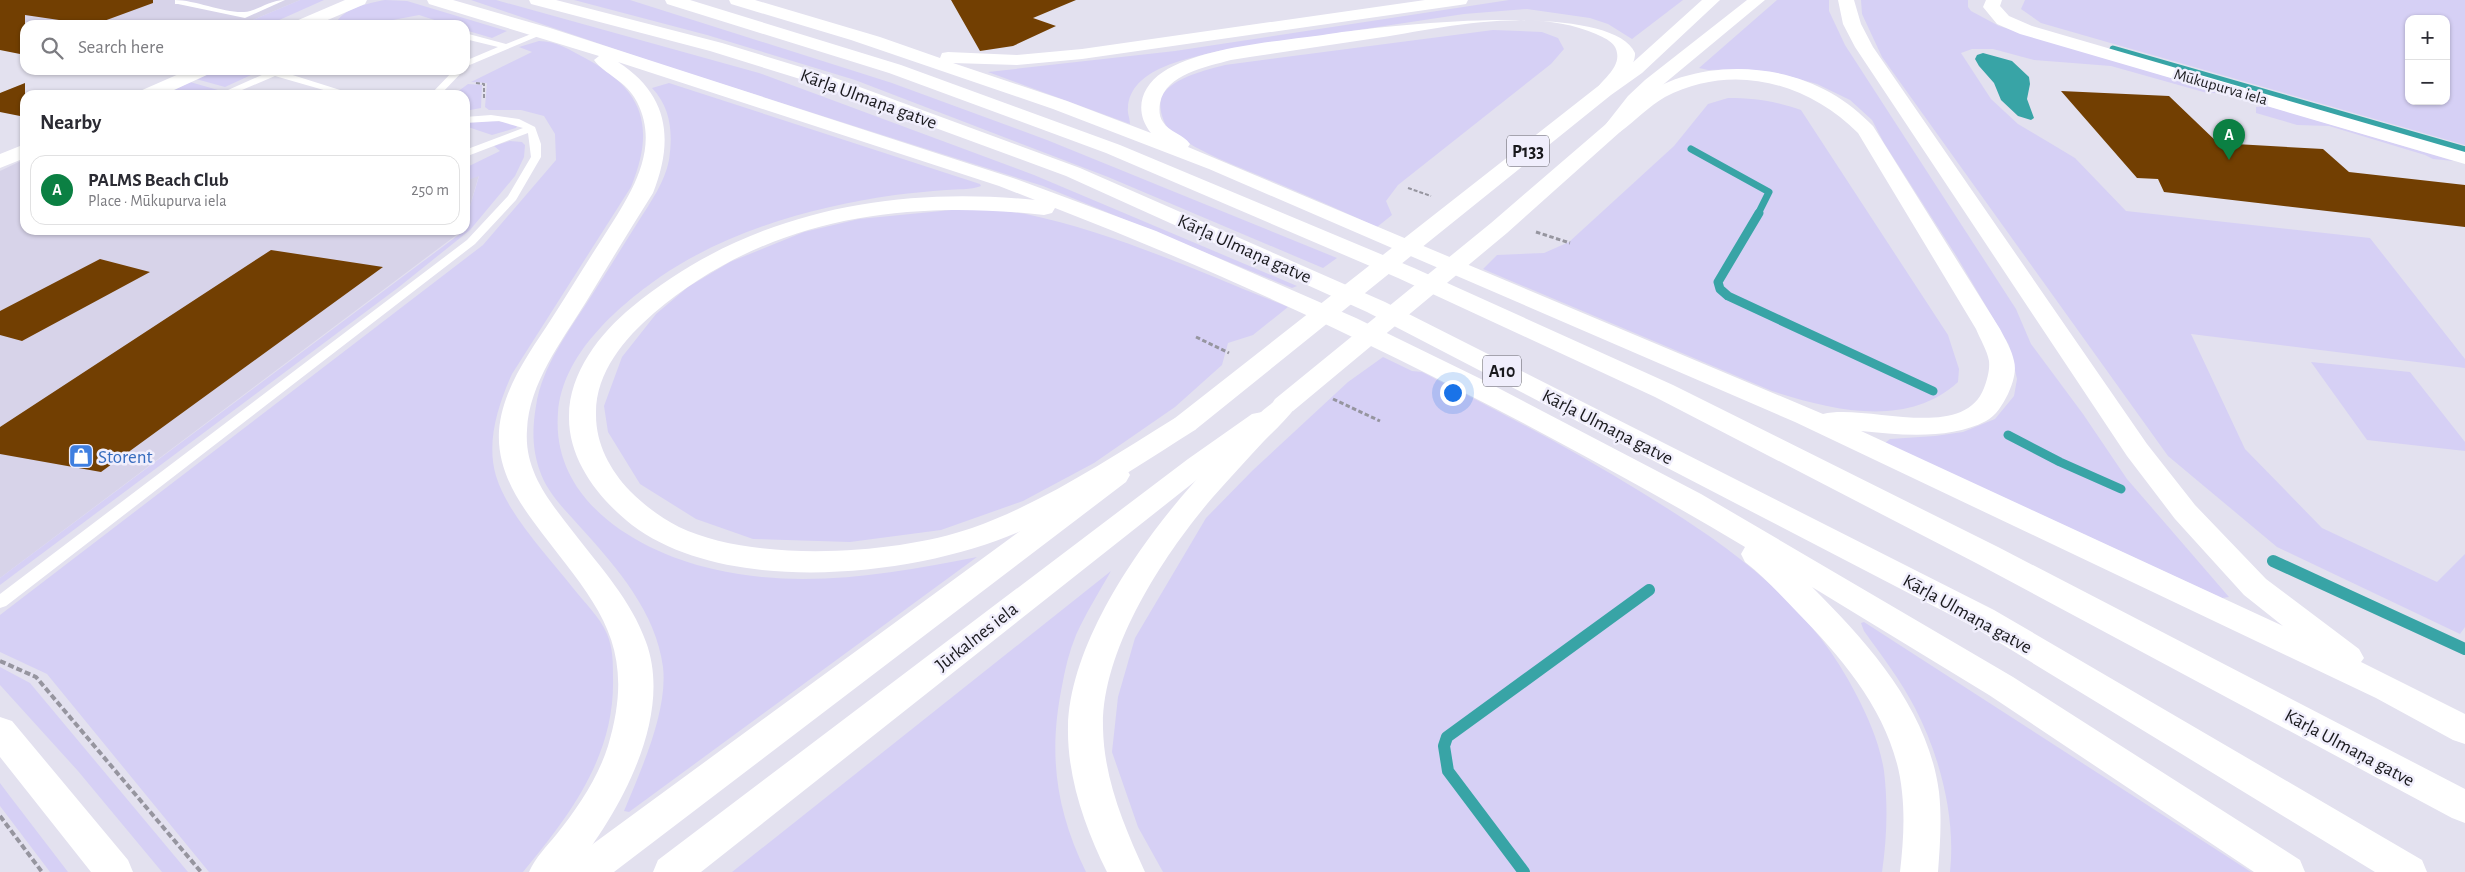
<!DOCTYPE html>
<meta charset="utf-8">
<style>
:root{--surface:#fff;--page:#f7f7f7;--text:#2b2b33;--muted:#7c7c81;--line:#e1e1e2;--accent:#0b8043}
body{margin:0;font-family:"Alegreya Sans",sans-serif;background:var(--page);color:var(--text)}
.controls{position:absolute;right:15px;top:15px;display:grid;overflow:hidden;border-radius:10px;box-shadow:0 1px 4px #0004}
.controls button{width:45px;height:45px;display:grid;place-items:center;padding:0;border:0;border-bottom:1px solid var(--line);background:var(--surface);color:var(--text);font:25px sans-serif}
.you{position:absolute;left:1452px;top:392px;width:18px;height:18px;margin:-12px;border:4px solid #fff;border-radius:50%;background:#1a73e8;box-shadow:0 0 0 8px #1a73e833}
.badge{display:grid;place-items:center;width:32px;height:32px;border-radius:50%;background:var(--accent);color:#fff;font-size:16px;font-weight:700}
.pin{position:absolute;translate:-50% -41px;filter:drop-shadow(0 1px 2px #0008)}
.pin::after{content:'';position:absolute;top:26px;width:18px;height:15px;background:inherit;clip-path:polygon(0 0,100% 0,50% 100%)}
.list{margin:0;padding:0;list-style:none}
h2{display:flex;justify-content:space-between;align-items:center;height:65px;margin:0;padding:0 20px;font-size:21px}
h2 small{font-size:16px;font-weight:400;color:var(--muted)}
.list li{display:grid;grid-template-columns:32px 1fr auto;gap:15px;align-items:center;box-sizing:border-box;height:70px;margin:0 10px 10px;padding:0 10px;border:1px solid var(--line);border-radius:15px}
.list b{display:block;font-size:19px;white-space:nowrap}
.list p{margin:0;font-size:16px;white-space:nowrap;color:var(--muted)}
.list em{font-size:16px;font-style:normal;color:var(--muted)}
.icon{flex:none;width:28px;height:28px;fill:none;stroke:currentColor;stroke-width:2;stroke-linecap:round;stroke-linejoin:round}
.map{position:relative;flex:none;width:2465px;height:872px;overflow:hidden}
.search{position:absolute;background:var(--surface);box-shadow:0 1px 4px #0004;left:20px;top:20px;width:450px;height:55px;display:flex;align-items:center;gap:12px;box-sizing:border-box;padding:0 18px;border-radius:15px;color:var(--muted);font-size:19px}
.panel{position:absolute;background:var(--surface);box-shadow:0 1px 4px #0004;left:20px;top:90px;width:450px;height:145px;border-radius:15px}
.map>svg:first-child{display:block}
</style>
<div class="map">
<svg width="2465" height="872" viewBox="0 0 2465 872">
<rect width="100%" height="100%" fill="#e3e1ef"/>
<path fill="#d7d3e9" d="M0,0H300L241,25H68L50,20L0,24Z
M25,159V230H463L0,578V171Z
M479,175L465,223V181Z"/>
<path fill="#d6d0f5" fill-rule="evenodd" d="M300,0H324L268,25H241Z
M385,0L407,1L507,31L492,38L465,30V25H450L419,15L367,25L336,23C344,8 369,3 385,0Z
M471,0H496L759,73L1034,175L1297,286L1292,288L1043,186L659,64Z
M574,0H630L892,83L1047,140L1337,258L1323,268L1108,177L855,80L707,35Z
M1509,0H1683L1632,39L1608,24L1590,18L1527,9L1464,14L1218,51C1188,59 1130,68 1128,108C1127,113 1130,118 1130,124L988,72L1175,51Z
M1777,0H1829V11L1845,45L2016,309L2031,344L2083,414L2127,479L2229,597L2222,598L1885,443L1890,439L1935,436L1963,432L1995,419L2014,396L2017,379L2009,345L1957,257L1884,143L1872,120L1850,100L1817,84L1777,73L1743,69L1708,70L1699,68Z
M1861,0H1968V7L1971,11L1999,26L2222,93H2207L2111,66L2034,60L1993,49H1972L1961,53L1991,99L2018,124L2075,158L2126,211L2370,238L2465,359V368L2191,334L2245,449L2322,528L2437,582L2465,554V627L2460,634L2277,547L2168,456L1882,57L1862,14Z
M2025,0H2465V145L2041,23L2021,9ZM2409,19H2446V101H2409Z
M1493,30L1542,32L1558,38L1564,49L1551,64L1398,185L1386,201L1392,215L1377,227C1338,209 1298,192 1258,175C1229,163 1194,150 1170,130C1162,123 1157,103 1163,94C1175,77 1206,70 1225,65Z
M539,41C556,41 570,50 585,58C643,89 656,126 631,187L512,374C498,405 486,442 496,476C508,515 548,556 573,588C584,602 600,617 607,634C613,648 613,663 613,678C615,756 570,815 523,872H209L47,674L0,652V615L483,245L556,160L555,134L544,116L521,110H489L485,107L487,83L471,82L532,52L519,47Z
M216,70H262L225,87L196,79Z
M190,82L218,90L205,95H164Z
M669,83L980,184L981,186C971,190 957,189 946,190C929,191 912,193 895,195C813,207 729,230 660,277C616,308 562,355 558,413C551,501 638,552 713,569C802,590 889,574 977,557L629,812L624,811C641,770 668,711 663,667C656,612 617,568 582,529C567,512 549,495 541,474C532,451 532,429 536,406C542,366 569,331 590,298C607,272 622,247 638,222C650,203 665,182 669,160C673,133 671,108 652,88Z
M468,84L482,85L481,108L465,111V95H453Z
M1728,98C1754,98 1776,101 1801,110L1948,335L1959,369L1958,382C1907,429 1832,410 1772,391L1483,269L1497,255L1544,253L1569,242L1674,146L1708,104Z
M2268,106L2454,161L2433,159L2425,155L2329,126L2297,125L2256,113V107Z
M492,121L507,122L517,126L516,128L492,135L465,126V122Z
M510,141L522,142L525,145L524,157L515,176L470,230L399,287L0,585V578L465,230V223L479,176L465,181V168L500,151L494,146Z
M962,209C983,210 1005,210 1026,214C1116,233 1202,273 1288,307L1253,335L1228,343L1222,365L1175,407L1094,463L1023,501L941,530L850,542L753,539L696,519L640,484L608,432L604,406L622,357L656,314L688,287L730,262L804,232L859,219Z
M1383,357L1412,371L1422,372C1496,410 1570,448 1641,492C1729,546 1809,601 1857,696C1869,719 1880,745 1884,771C1888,805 1887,838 1882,872H1163L1138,827L1112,752L1118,697L1135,638L1206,518L1253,470L1348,382Z
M2311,362L2410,372L2465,442V451L2367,440Z
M1111,571C1099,592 1086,613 1076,635C1069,652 1065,669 1062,686C1048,755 1056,810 1086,872H732Z
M1864,622L2251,872H1950C1956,818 1940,756 1915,708C1901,681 1882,656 1864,631L1861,623Z
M0,667L30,683L188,872H162L78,771L0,685Z
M0,783L9,795L68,872H50L0,806Z"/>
<path fill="#38a4a6" d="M1983,53L2012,61L2029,77L2030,84L2027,99L2034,118L2031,120L2018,116L2001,100L1994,83L1979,66L1975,59L1977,55Z"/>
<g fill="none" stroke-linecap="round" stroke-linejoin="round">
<path stroke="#38a4a6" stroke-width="7" d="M2113,49L2465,150
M1691,149L1769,192L1758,214"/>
<path stroke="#38a4a6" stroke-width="9" d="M1759,213L1718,282L1720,289L1728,296L1933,391
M2008,435L2060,462L2121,489"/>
<path stroke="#38a4a6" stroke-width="12" d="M2273,561L2465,649
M1524,872L1448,771L1444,746L1447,737L1649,590"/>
</g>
<path fill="#723f02" d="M0,0H153V3L93,25L25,15V55L0,50Z
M951,0H1076L1033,18L1056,26L1013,46L980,51Z
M25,83V117L0,112V93Z
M2061,91L2169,96L2218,143L2323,149L2349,172L2465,185V227L2164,192L2158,179L2137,178Z
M271,250L383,267L101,472L0,454V427Z
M100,259L150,272L22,341L0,335V311Z"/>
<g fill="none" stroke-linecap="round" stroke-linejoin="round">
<path stroke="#96959f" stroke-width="2" stroke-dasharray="4 2" stroke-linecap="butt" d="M476,83L484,84V99
M1408,188L1431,196"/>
<path stroke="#96959f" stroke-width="3" stroke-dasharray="4.5 2.5" stroke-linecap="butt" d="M1536,232L1570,243
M1196,337L1229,353
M1333,399L1380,421"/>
<path stroke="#96959f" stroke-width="4" stroke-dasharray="6 3" stroke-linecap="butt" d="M0,661L36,677L201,872
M0,816L42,872"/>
<path fill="#fff" fill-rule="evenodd" d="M175,0C195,0 224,13 244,12C258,11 269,0 285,0L245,18L178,4H175Z
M541,30L548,32L465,67V61L498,47L465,39V33L506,44Z
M273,70H286L283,72L356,95H341L275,76L242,90L255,95H240L228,90Z
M454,70H464L440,95H430Z
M491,115L519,119L535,127L541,144V157L516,200L475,244L6,606L0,608V594L467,240L508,196L531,157L528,133L465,157V150L523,128L499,121L465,123V117Z"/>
<path fill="#fff" fill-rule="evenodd" d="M345,0H367L365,4L316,25H293L296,21Z
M1986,0H2002L2000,6L2009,16L2032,26L2465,152V164L2020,34L1997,24L1983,7Z
M188,70H212L209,74L163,95H138L140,91Z
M25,144V158L0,168V154Z"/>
<path fill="#fff" fill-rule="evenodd" d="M1262,412L1272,414L1276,420L1272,426L1208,471L701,872H653L658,860L1188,459L1252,414Z
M1116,466L1126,468L1130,475L1126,482L614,872H566L571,860L1106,468Z
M0,717L12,721L128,860L133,872H91L0,757Z"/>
<path fill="#fff" fill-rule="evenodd" d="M1702,0H1720L1642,73L1611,95L1195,430L1185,432L1175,430L1171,424L1175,418L1597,87L1630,65Z
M1747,0H1765L1659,88L1642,104L1620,132L1507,233L1293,411L1284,413L1275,411L1271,405L1275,399L1491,223L1606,124L1628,96L1645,80Z"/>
<path fill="#fff" fill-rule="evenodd" d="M427,0H453L550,28L1013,178L1156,231L1356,318L1483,380L1701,494L2013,677L2300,860L2305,872H2254L1989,695L1812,587C1869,644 1928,709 1939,792C1942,819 1940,845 1938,872H1900C1903,845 1905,819 1902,792C1895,720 1846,662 1797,612C1780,594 1764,577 1745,562L1741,554L1745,547C1682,509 1618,474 1553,439C1391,352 1226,274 1055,208L1052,213L1044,215C902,199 766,218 654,313C624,339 595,373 596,415C596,444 610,470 630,491C644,505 661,518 679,527C754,563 894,555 972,528C1045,502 1110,458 1175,418L1185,416L1195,418L1199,424L1195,430C1138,466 1082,504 1021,531C917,577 727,597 632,525C599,499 568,460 569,416C569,373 600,333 632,307C746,213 890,185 1035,200L999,186L618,62C669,95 674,140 653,193C630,229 608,266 586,302C562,341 529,383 527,430C524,472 550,502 574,533C601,568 631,600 646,642C674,718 618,815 572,872H529C536,857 546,847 556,835C577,809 598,778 608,746C640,639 592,601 533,521C513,494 497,465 499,431C502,389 530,352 552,318C569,292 585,265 602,239C628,198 662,151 637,102C626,80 605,75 594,60L599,56L429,4Z
M529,0H556L722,43L827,75L1080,168L1385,302L1994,610L2422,860L2427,872H2375L1972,626L1367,312L1066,176L813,83L710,51L531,4Z
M665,0H690L901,65L1120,145L1414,268L1673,385L1998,547L2465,789V823L2452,818L1976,563L1655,397L1398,278L1106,153L889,73L667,4Z
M729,0H755L880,37L940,58L942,53L948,52L1017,55L1082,49L1425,0H1468L1466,4L1460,5L1082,59L1017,65L953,63L1067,101L1151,133C1134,112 1140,87 1163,72C1205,45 1287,41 1336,33C1393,25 1611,0 1635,53C1636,64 1619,91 1609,95C1605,97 1601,96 1597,95L1595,91C1602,80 1620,68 1617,53C1616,42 1604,38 1596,34C1531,5 1438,29 1370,39C1323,46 1277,53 1231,60C1206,67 1166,74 1160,103C1159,109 1159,117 1163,122C1169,132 1183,134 1190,144L1188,147L1823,414C1865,403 1963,443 1984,388C1987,380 1990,370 1989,361C1987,350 1980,339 1976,329L1858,133C1807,82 1732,62 1665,97C1649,106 1635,121 1620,132L1613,134L1606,132L1603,128C1610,118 1622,110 1632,103C1686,60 1772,59 1831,93C1847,102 1860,113 1873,126L2000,329C2005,339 2012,350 2014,361C2017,372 2012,385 2008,394C2003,404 1996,416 1986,421C1950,440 1900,435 1861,431L2283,626L2244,595L2175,519L2127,456L1855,47L1843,24L1838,0H1854L1861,24L1873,47L2147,444L2195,505L2266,579L2359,649L2364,658L2361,662L2465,714V744L2453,740L2376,698L1795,422L1209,169L1053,109L851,40L731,4Z
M1284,397L1293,399L1297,405C1288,418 1275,430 1264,441C1247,459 1230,478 1213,497C1164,554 1101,650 1103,728C1104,779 1124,826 1145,872H1107C1085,828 1067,777 1068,727C1070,637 1150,528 1210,465C1226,449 1264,402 1284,397Z"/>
</g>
<defs>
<symbol id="shop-square" viewBox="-11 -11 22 22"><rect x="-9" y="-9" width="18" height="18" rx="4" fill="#3f7fe0" stroke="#f0eefc"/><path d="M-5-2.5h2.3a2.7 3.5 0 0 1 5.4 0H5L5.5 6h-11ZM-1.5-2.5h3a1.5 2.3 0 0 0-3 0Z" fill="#fff"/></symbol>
</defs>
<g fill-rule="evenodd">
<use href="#shop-square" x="67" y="442" width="28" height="28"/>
</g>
<g text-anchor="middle" stroke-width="5" stroke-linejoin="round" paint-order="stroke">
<g font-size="16" fill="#19191d" stroke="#f0eefc">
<text transform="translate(2221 86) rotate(16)" y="6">Mūkupurva iela</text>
</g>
<g fill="#f0eefc" stroke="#5a5960" stroke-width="1">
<rect x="1507" y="135.5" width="42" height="31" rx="4"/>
<rect x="1483" y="355.5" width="38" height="31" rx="4"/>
</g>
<g font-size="18" font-weight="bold" fill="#19191d">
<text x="1528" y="157">P133</text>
<text x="1502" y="377">A10</text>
</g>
<g font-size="19" fill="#19191d" stroke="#f0eefc">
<text transform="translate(869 98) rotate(20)" y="7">Kārļa Ulmaņa gatve</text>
<text transform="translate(1245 248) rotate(24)" y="7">Kārļa Ulmaņa gatve</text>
<text transform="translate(1608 426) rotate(27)" y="7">Kārļa Ulmaņa gatve</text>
<text transform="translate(1968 613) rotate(29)" y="7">Kārļa Ulmaņa gatve</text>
<text transform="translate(976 636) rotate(-38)" y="7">Jūrkalnes iela</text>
<text transform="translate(2350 747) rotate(28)" y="7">Kārļa Ulmaņa gatve</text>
</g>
<g font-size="19" fill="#366cbe" stroke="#f0eefc" text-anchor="start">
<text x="98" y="463">Storent</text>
</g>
</g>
</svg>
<div class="controls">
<button>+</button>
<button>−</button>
</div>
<div class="you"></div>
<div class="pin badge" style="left:2229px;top:160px">A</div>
<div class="search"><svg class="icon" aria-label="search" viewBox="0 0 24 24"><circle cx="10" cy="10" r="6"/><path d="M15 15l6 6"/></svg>Search here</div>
<section class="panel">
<h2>Nearby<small></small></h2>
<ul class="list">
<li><span class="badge">A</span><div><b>PALMS Beach Club</b><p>Place · Mūkupurva iela</p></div><em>250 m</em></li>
</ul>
</section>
</div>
